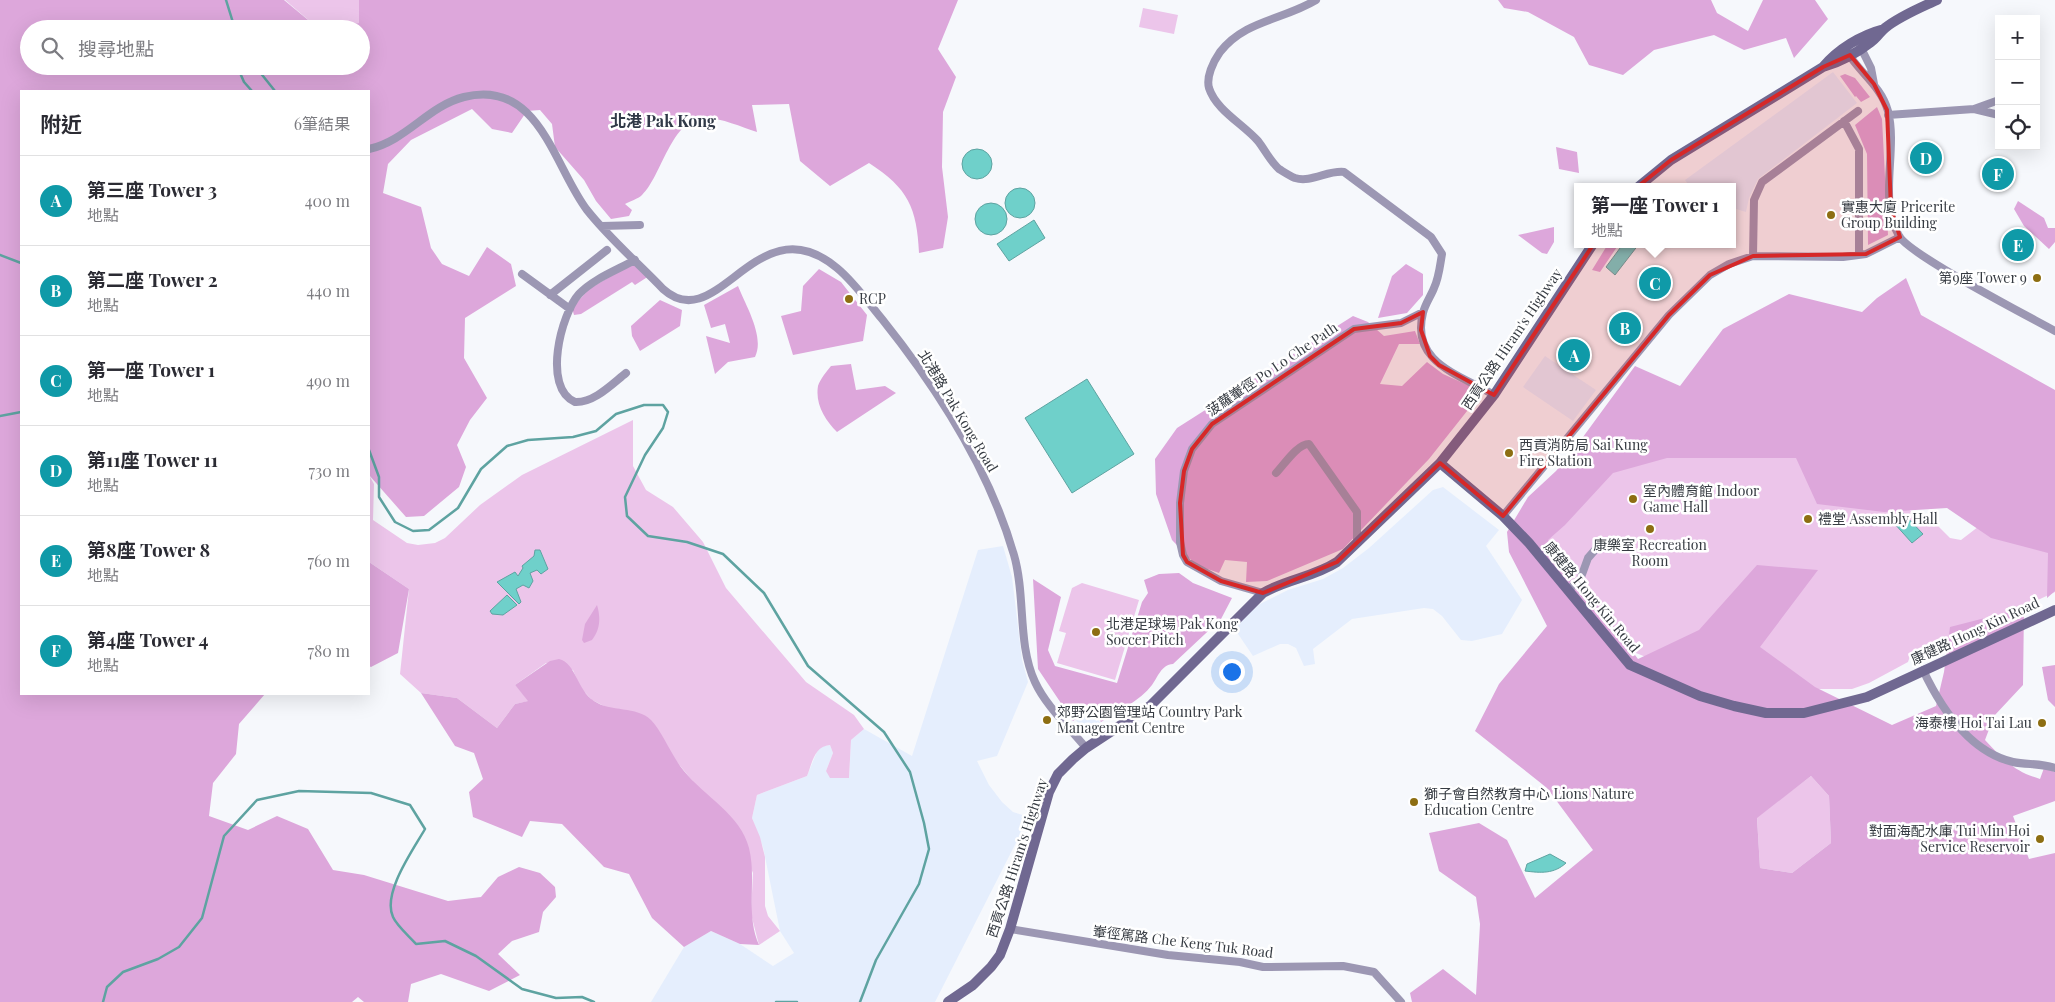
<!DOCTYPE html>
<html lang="zh-TW">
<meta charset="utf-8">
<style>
:root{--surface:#fff;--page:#f2f2f3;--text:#2b2b33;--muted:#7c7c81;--line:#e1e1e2;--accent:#b45309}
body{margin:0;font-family:"Playfair Display","Noto Sans TC",serif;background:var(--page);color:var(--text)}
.controls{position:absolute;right:15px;top:15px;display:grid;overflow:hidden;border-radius:0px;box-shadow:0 5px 20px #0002}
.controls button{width:45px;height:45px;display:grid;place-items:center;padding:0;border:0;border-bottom:1px solid var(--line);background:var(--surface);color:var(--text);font:25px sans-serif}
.you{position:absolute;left:1231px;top:671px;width:18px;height:18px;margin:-12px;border:4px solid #fff;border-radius:50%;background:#1a73e8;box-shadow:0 0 0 8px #1a73e833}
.badge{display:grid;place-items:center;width:32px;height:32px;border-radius:50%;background:var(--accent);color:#fff;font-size:16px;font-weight:700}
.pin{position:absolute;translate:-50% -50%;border:2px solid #fff;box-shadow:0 1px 5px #0006}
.popup{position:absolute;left:1574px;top:183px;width:162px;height:65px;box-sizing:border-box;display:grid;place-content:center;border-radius:0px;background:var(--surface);filter:drop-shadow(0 1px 4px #0005);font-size:16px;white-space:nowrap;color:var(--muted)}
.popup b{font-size:19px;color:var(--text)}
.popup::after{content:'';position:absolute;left:50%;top:100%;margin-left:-10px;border:10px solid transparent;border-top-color:var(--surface)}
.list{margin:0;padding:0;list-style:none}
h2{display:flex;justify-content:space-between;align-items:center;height:65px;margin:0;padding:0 20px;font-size:21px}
h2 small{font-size:16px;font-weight:400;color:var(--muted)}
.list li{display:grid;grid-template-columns:32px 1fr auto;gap:15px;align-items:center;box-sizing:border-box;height:90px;padding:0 20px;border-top:1px solid var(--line)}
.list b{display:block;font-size:19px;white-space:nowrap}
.list p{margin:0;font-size:16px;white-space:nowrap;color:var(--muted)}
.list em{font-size:16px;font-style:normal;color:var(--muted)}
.icon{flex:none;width:28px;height:28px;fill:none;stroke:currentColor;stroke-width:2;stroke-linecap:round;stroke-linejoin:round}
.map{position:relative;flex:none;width:2055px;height:1002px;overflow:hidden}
.search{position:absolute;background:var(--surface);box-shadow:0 5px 20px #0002;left:20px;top:20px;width:350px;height:55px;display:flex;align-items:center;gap:12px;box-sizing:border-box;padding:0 18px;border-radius:28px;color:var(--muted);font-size:19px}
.panel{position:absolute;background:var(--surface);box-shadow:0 5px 20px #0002;left:20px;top:90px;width:350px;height:605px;border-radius:0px}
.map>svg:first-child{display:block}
</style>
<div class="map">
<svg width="2055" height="1002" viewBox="0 0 2055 1002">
<rect width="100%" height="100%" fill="#f6f8fc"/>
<path fill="#e5eefd" d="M1833,72L1857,103L1758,179L1749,198L1746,212L1733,208L1732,187H1690L1685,180Z
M1545,356L1596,390L1573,421L1523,387Z
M1443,487L1499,530L1486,546L1522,600L1502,634L1472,641L1461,640L1442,616L1433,609L1424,608L1352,619L1313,649L1315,664L1304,666L1296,648L1288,644H1280L1253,656L1234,628L1258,605L1288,590L1323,579L1343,568L1369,548L1433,490Z
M1003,546L1012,577L1022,660L1028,682L997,756L977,761L989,785L1002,802L1013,812L1029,817L935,1002H651L684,947L711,931L740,944L773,966L794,953L780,931L763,847L752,818L757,795L807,776L818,749L824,746L830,745L833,753L826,771L849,778L851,740L864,729L912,756L978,550Z
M1090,710L1102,725L1092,733H1086L1076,720Z"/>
<path fill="#ecc5ea" d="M285,0H359V23L319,29Z
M1143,8L1178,15L1174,34L1139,27Z
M633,420V466L646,490L673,507L703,542L726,588L806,682L854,715L864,729L851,740L849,778H830L826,771L833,753L830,745C814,746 812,764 807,776L757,795L752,818L760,837L765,857V906L768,916L780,931L759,945L751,914L753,873L728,815L695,784L637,713L608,708L592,700L580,687L573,670L546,663L515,685L529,701L515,704L497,728L457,698L421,693L400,674L409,589L369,562V475L374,484L373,520L407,543L418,545L435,543L445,538L480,505L522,475Z
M1751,435L1907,508L1924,522L1932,520L1950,538L1961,540L1987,520L2055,503V592L1932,649L1910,656L1908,662L1869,683L1852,689H1792L1671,667L1631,651L1582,595L1583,587L1574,576V562L1562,556L1527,517L1599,469Z
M1082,583L1139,600L1115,680L1057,663L1066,633L1059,631L1072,588Z
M1811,776L1829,796L1831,843L1792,873L1760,868L1757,817Z"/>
<path fill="#dda7db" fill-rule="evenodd" d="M0,0H284L319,29L359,23V0H958L938,49L956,77L943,112L942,167L948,217L943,248L919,253C917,208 908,188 869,163L830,186L800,161L789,104L752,105L757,132C741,127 722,118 705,118C671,118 662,176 642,195C638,199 630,201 625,204L632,210L629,216L611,219L596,201L584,180L555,147L552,124L540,110L527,111L512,133L492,129L472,109L411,140L388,164L383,193L421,207L431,248L442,264L469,276L487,247L511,264L516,286L465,318L464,358L487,398L470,420L457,445L466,467L459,487L424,516L406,517L369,475V91H21V694H265L239,724L236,754L213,783L209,816L248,830L277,816L308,829L333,870L364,875L448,901L481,897L498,877L519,867L540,873L555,887L556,897L543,912L539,932L512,941L498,954L520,975L489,991L441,974L411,984L408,1002H364L358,997L352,1002H0ZM29,29H361V66H29Z
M1498,0H1711L1717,13L1748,31L1763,0H1815L1828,19L1794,58L1786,38L1744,50L1714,35L1654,50L1623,75L1589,65L1574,37L1528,12L1504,8Z
M1845,74L1855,78L1870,97L1861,102L1856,96L1855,97L1840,76Z
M1877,107L1882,119L1888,235L1868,245L1867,154L1855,125Z
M1556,147L1577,152L1579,173L1559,169Z
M2018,201L2044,218L2048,228H2055V242L2049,249L2024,226L2014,209Z
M1554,227V242L1547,254L1542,253L1518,235Z
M1608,244H1619L1600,272L1592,270Z
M635,262L649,276L635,285L632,282L581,314L574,315L572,308L589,289Z
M1406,264L1423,274V295L1407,313L1378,318L1392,276Z
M819,269L841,282L867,315L863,341L793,355L781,316L801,311L803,286Z
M1906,278L1921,315L2055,390V591L2047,598L2048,553L1991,538L1947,508L1884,512L1817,504L1796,458H1667L1613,473L1565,525L1548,540L1638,659L1699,630L1757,565L1818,570L1760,647L1815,687L1892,725L1936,706L1944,672L1950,627L2024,608L2023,685L1994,716L1985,740C2003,759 2013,771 2040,779L2044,768L2055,772V801L2013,816L2029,859L2055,853V1002H1412L1410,993L1443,969L1476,995L1480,924L1476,897L1439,871L1429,833L1479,823L1507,840L1535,898L1593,850L1547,788L1475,731L1499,684L1547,626L1509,552L1507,532L1528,497L1556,471L1572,452L1635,366L1680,386L1723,329L1789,294L1862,312L1877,298ZM1811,776L1829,796L1831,843L1792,873L1760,868L1757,818Z
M738,286C746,306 765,337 755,357L728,362L715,374L706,336L730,343L725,324L711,328L704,305Z
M660,300L682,310L680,326L640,351L632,336L631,326Z
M1353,316L1368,322L1384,336L1415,331L1420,344H1399L1380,384L1402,386L1427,362L1443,374L1472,387L1475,401L1429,459L1343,549L1267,581L1246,582L1247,562L1225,560L1219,573L1196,565L1172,540L1156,494L1155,459L1177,428Z
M851,364L856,390L885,386L896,393L837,432C825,420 815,404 818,386C820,379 827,371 831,366Z
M369,562L409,589L398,653L371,667L369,666Z
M1179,573L1193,583L1232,598L1221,619L1173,664C1161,665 1158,677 1152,685C1140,701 1118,711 1101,722L1091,708L1073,721L1038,669L1033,579L1061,597L1048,650L1055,666L1117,683L1142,602L1148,593L1144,580L1159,574Z
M597,605C601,618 600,630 592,640L584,643L582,640L585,624Z
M559,659C576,663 577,690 594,701C610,712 637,706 651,720C662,731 672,757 684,771C704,796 741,815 749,848C757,880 745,913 759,945L740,944L711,931L684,947L652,918L629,874L604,867L562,824L530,821L522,837L473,817L469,792L483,779L474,753L455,746L421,693L457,698L497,728L515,704L528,701L515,685L550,661Z
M2055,665V707L2048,700L2042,667Z"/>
<path fill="#6fd0ca" stroke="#5ea3a1" d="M962 164a15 15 0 1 1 30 0a15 15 0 1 1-30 0Z
M1005 203a15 15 0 1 1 30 0a15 15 0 1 1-30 0Z
M975 219a16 16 0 1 1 32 0a16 16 0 1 1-32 0Z
M1034,220L1045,238L1009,261L997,244Z
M1623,244H1639L1615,275L1606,267Z
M1087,379L1134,454L1072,493L1025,418Z
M1903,513L1923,534L1912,543L1893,522Z
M535,550H540L548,569L541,574L537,570L530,573L533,581L529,588L523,585L516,589L521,602L519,604L497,582L515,572L518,576L523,568L522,566L534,556Z
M507,595L517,605L503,615L492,614L490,611Z
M1550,854L1566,863C1554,874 1541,873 1525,871L1527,864Z"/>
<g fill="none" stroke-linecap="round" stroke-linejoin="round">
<path stroke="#5ea3a1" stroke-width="2.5" d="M226,0L235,29
M237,66L244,82L252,91
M255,66L275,91
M0,255L21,263
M0,416L21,412
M369,450L379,477V497L395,522L413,531L429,530L458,508L481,469L507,446L528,440L573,437L596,431L616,414L644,405H663L668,412L663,428L645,455L625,497L627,516L648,536L687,542L723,554L764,593L808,666L884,732L910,772L924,823L929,849L919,884L876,960L860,1002
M103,1002L107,987L123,972L158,959L179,947L202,918L224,836L257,800L299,791L371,793L410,805L425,829C413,850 382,893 393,917C397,926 409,936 416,944L445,941L476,956L522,989L556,998L582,997L594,1002
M776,1002H797"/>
<path stroke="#9c97b3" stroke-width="8" d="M1316,0C1283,20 1245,20 1220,52C1213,62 1206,77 1209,88C1216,110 1243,124 1258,141C1265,150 1270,161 1279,169C1284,172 1290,176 1295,178C1311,183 1328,170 1344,172L1431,237L1442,254C1440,265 1439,278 1434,288C1431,296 1425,304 1423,313C1410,363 1461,375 1494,395
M1860,46L1871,68L1874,84
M1847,52C1860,73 1881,86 1888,111C1898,151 1878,199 1899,236C1911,256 2028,316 2055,331
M1974,109L1999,115
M1888,115L1974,109L1999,100
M1844,121L1859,149V255
M369,149C406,141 428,106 464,97C539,78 554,167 587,210C609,238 638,263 663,289C718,339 757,201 837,268C854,282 868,302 882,319C938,389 989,468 1014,555C1026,596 1017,643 1035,682C1046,706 1069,727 1086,748
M602,226L640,225
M1753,256L1754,200L1762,182L1858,111
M522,274L570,309
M550,295L607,250
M626,373C612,384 594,403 575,402C542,388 561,314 579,294C593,279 617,270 635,260
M1276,473C1284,465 1297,444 1309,444L1357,512V543
M1503,516L1669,315L1710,275L1729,264L1753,256L1843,257L1866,254L1900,237
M1568,590L1580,580L1588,558L1602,542
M1263,593L1221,581L1187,562L1183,555L1180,542V503L1184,471L1192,449L1212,424L1354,329L1401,323L1423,312
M1923,670C1941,708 1970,752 2013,762C2027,765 2041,763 2055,768
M1010,929L1168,955L1240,962L1263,967L1343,966L1374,972L1401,1002"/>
<path stroke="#706891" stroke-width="10" d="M1823,67C1838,49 1861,35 1884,29
M1638,187L1671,160L1823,67C1840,62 1857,53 1871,42C1877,38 1880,32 1885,28C1900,16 1920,8 1937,0
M1440,463L1503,516L1529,543L1630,665L1700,696L1734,706L1766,713H1804L1867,697L2055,610
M948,1002L973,985L991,967L1000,955L1010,929L1049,792L1058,774L1073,759L1086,748L1150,706L1263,593C1287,579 1314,577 1337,562L1440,463L1494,395L1593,244"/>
</g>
<path fill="#d62828" fill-opacity="0.2" stroke="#d62828" stroke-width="4" stroke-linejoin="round" d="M1850,55L1874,84L1887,110L1891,209L1900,237L1866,254L1753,256L1710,275L1669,315L1503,516L1440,463L1337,562L1263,593L1221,581L1187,562L1183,555L1180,503L1184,471L1192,449L1212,424L1354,329L1401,323L1423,312L1421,330L1430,356L1439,365L1494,395L1614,213L1636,188L1671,160L1823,67Z"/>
<g fill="#8d6e12" stroke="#fff" stroke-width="2">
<circle cx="1831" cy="215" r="5"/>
<circle cx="2037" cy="278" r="5"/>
<circle cx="849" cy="299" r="5"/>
<circle cx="1509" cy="453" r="5"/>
<circle cx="1633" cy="499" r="5"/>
<circle cx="1808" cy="519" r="5"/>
<circle cx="1650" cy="529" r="5"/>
<circle cx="1096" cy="632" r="5"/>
<circle cx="1047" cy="720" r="5"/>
<circle cx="2042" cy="723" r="5"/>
<circle cx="1414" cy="802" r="5"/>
<circle cx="2040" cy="839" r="5"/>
</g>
<g text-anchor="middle" stroke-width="5" stroke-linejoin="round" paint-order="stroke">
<g font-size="14" fill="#363b42" stroke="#fff" text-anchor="start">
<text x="1841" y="212">實惠大廈 Pricerite<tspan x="1841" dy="16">Group Building</tspan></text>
<text x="2027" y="283" text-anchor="end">第9座 Tower 9</text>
<text x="859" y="304">RCP</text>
<text x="1519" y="450">西貢消防局 Sai Kung<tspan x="1519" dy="16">Fire Station</tspan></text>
<text x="1643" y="496">室內體育館 Indoor<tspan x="1643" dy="16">Game Hall</tspan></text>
<text x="1818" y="524">禮堂 Assembly Hall</text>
<text x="1650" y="550" text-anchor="middle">康樂室 Recreation<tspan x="1650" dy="16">Room</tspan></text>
<text x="1106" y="629">北港足球場 Pak Kong<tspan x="1106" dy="16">Soccer Pitch</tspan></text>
<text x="1057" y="717">郊野公園管理站 Country Park<tspan x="1057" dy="16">Management Centre</tspan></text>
<text x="2032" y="728" text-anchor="end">海泰樓 Hoi Tai Lau</text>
<text x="1424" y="799">獅子會自然教育中心 Lions Nature<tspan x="1424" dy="16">Education Centre</tspan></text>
<text x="2030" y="836" text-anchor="end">對面海配水庫 Tui Min Hoi<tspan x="2030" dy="16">Service Reservoir</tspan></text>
</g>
<g font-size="14" fill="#363b42" stroke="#fff">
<text transform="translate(1512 339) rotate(-56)" y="5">西貢公路 Hiram's Highway</text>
<text transform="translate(1272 369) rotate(-34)" y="5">菠蘿輋徑 Po Lo Che Path</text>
<text transform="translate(958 411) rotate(59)" y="5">北港路 Pak Kong Road</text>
<text transform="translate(1592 597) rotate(50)" y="5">康健路 Hong Kin Road</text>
<text transform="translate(1975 631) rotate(-25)" y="5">康健路 Hong Kin Road</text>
<text transform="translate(1017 858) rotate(-72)" y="5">西貢公路 Hiram's Highway</text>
<text transform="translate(1183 942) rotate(7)" y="5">輋徑篤路 Che Keng Tuk Road</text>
</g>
<g font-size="16" font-weight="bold" fill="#303947" stroke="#fff">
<text x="663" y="127">北港 Pak Kong</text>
</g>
</g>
</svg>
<div class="controls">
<button>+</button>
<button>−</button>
<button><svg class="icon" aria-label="locate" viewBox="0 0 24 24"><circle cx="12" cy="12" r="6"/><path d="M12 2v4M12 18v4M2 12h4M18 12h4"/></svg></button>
</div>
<div class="you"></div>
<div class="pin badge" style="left:1574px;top:355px;background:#0f9aa8">A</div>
<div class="pin badge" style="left:1625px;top:328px;background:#0f9aa8">B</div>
<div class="pin badge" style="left:1655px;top:283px;background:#0f9aa8">C</div>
<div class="popup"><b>第一座 Tower 1</b>地點</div>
<div class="pin badge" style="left:1926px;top:158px;background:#0f9aa8">D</div>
<div class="pin badge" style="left:2018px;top:245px;background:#0f9aa8">E</div>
<div class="pin badge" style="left:1998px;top:174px;background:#0f9aa8">F</div>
<div class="search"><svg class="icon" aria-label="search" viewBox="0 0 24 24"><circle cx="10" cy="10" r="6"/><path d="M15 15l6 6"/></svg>搜尋地點</div>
<section class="panel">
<h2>附近<small>6筆結果</small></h2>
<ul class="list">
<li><span class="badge" style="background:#0f9aa8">A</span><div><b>第三座 Tower 3</b><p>地點</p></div><em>400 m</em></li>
<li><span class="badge" style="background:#0f9aa8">B</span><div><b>第二座 Tower 2</b><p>地點</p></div><em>440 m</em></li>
<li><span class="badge" style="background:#0f9aa8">C</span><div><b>第一座 Tower 1</b><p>地點</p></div><em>490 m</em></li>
<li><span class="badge" style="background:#0f9aa8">D</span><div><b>第11座 Tower 11</b><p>地點</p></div><em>730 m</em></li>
<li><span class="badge" style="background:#0f9aa8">E</span><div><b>第8座 Tower 8</b><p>地點</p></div><em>760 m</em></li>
<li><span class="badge" style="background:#0f9aa8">F</span><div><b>第4座 Tower 4</b><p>地點</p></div><em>780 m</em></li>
</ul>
</section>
</div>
